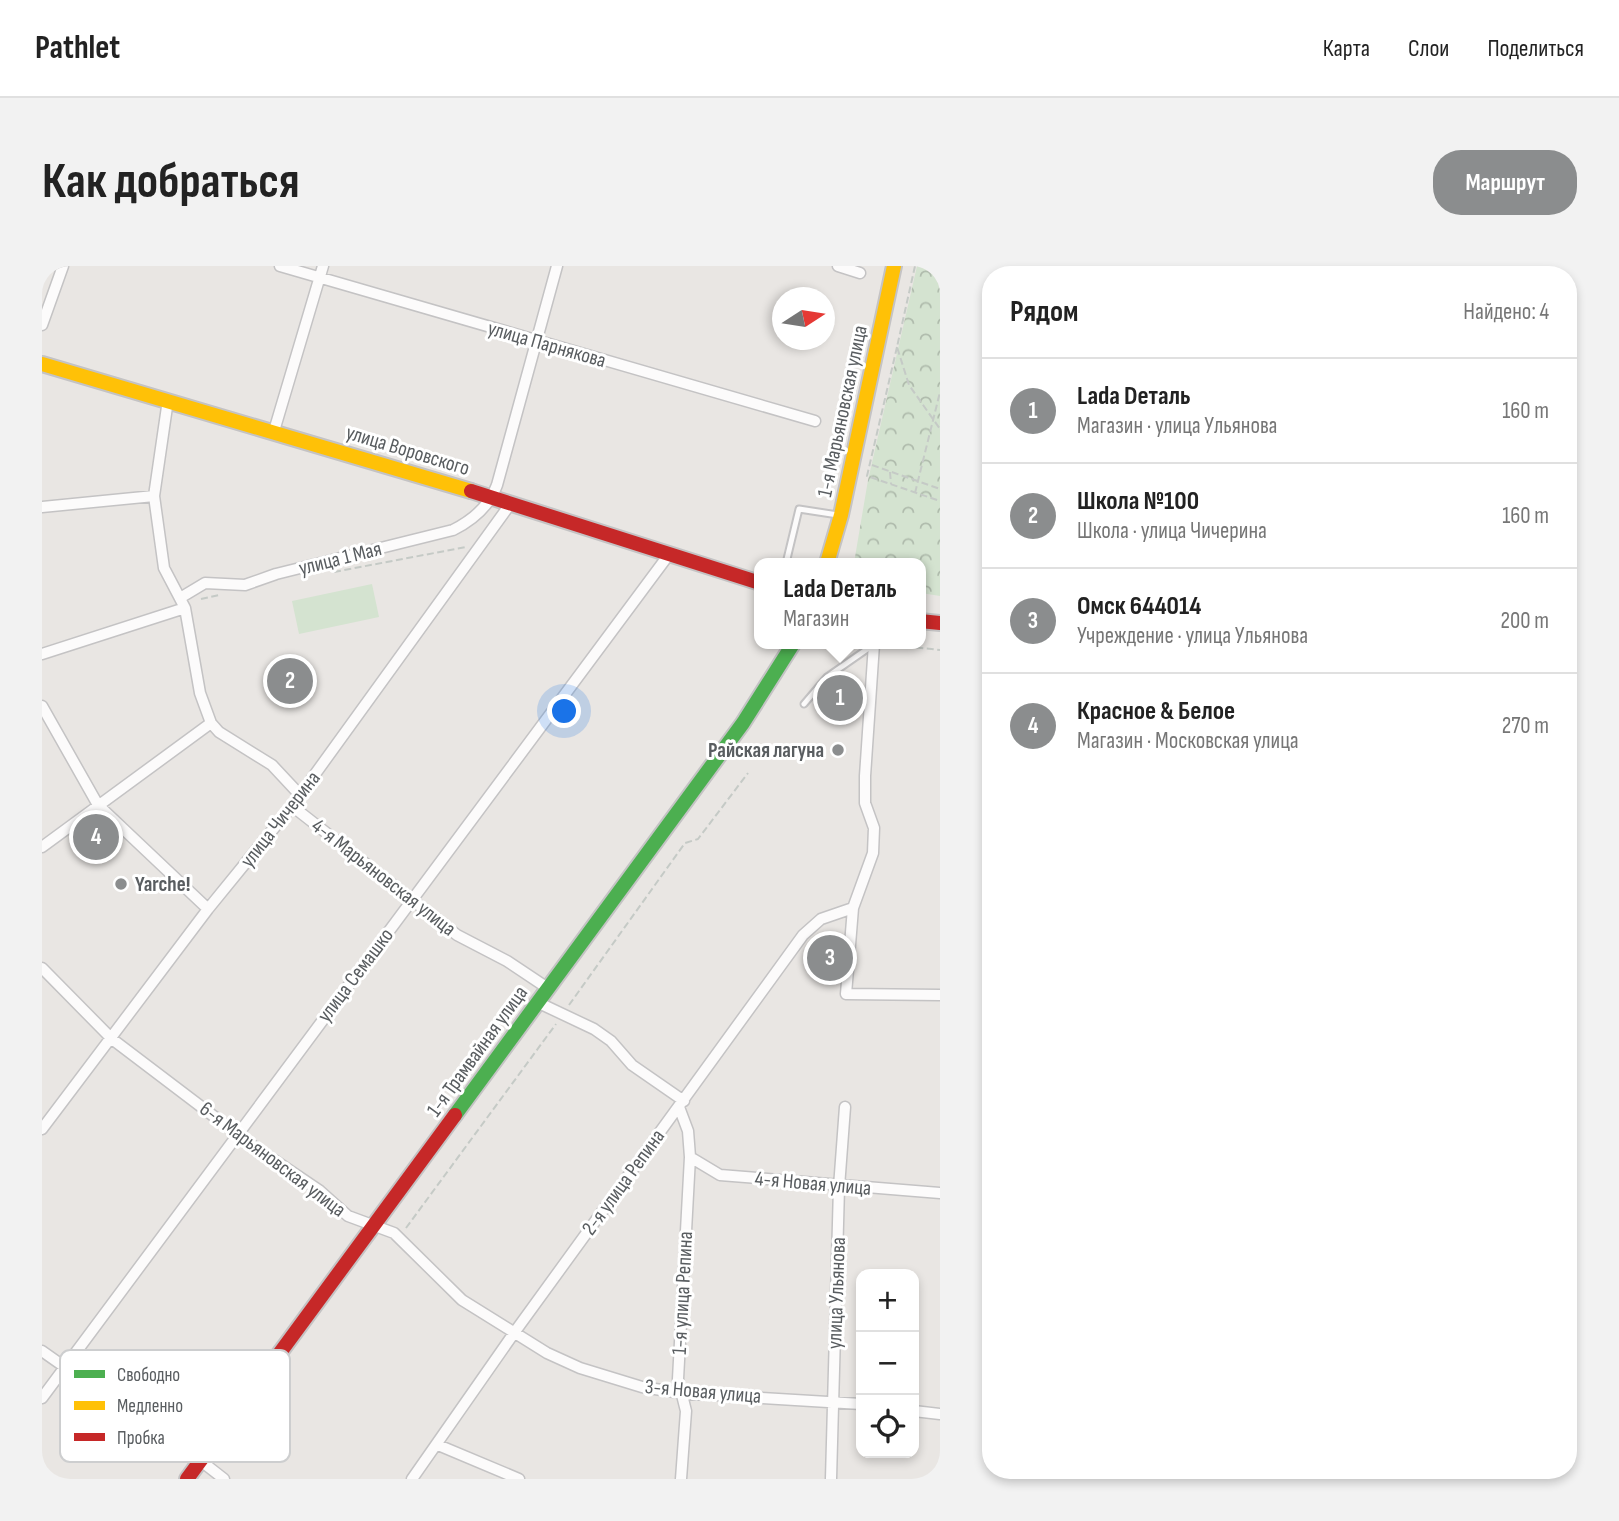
<!DOCTYPE html>
<html lang="ru">
<meta charset="utf-8">
<style>
:root{--surface:#fff;--page:#f2f2f2;--text:#222;--muted:#767676;--line:#e0e0e0;--accent:#8b8d8e}
body{margin:0;font-family:"Sofia Sans Condensed",sans-serif;background:var(--page);color:var(--text)}
.controls{position:absolute;right:21px;bottom:21px;display:grid;overflow:hidden;border-radius:14px;box-shadow:0 4px 10px #0003}
.controls button{width:63px;height:63px;display:grid;place-items:center;padding:0;border:0;border-bottom:2px solid var(--line);background:var(--surface);color:var(--text);font:35px sans-serif}
.compass{position:absolute;left:730px;top:21px;width:63px;height:63px;border-radius:50%;background:var(--surface);box-shadow:0 4px 10px #0003;rotate:78deg}
.you{position:absolute;left:523px;top:446px;width:24px;height:24px;margin:-18px;border:5px solid #fff;border-radius:50%;background:#1a73e8;box-shadow:0 0 0 10px #1a73e833}
.badge{display:grid;place-items:center;width:46px;height:46px;border-radius:50%;background:var(--accent);color:#fff;font-size:23px;font-weight:700}
.pin{position:absolute;translate:-50% -50%;border:4px solid #fff;box-shadow:0 2px 7px #0006}
.popup{position:absolute;left:712px;top:292px;width:172px;height:91px;box-sizing:border-box;display:grid;place-content:center;border-radius:14px;background:var(--surface);filter:drop-shadow(0 2px 5px #0005);font-size:23px;white-space:nowrap;color:var(--muted)}
.popup b{font-size:26px;color:var(--text)}
.popup::after{content:'';position:absolute;left:50%;top:100%;margin-left:-14px;border:14px solid transparent;border-top-color:var(--surface)}
.list{margin:0;padding:0;list-style:none}
h2{display:flex;justify-content:space-between;align-items:center;height:91px;margin:0;padding:0 28px;font-size:30px}
h2 small{font-size:23px;font-weight:400;color:var(--muted)}
.list li{display:grid;grid-template-columns:46px 1fr auto;gap:21px;align-items:center;box-sizing:border-box;height:105px;padding:0 28px;border-top:2px solid var(--line)}
.list b{display:block;font-size:26px;white-space:nowrap}
.list p{margin:0;font-size:23px;white-space:nowrap;color:var(--muted)}
.list em{font-size:23px;font-style:normal;color:var(--muted)}
.icon{flex:none;width:38px;height:38px;fill:none;stroke:currentColor;stroke-width:2;stroke-linecap:round;stroke-linejoin:round}
.map{position:relative;flex:none;width:898px;height:1213px;overflow:hidden;border-radius:28px}
header{display:flex;align-items:center;gap:42px;box-sizing:border-box;height:98px;padding:0 35px;background:var(--surface);border-bottom:2px solid var(--line)}
header strong{font-size:33px}
nav{display:flex;gap:38px;margin-inline-start:auto;font-size:24px}
.intro{display:flex;align-items:center;justify-content:space-between;box-sizing:border-box;height:168px;padding:0 42px}
h1{margin:0;font-size:49px}
.button{padding:18px 32px;border-radius:28px;background:var(--accent);color:#fff;font-size:24px;font-weight:700}
main{display:flex;gap:42px;padding:0 42px}
aside{flex:1;background:var(--surface);border-radius:28px;box-shadow:0 4px 10px #0003}
.map>svg:first-child{display:block}
</style>
<header>
<strong>Pathlet</strong>
<nav><a>Карта</a><a>Слои</a><a>Поделиться</a></nav>
</header>
<div class="intro"><h1>Как добраться</h1><a class="button">Маршрут</a></div>
<main>
<div class="map">
<svg width="898" height="1213" viewBox="0 0 898 1213">
<defs>
<pattern id="park-crowns" width="20" height="18" patternUnits="userSpaceOnUse" patternTransform="scale(1.75)"><rect width="20" height="18" fill="#d4e3d0"/><path d="M2 6a3 3 0 1 1 6 0M12 15a3 3 0 1 1 6 0" fill="none" stroke="#afbbac"/></pattern>
</defs>
<rect width="100%" height="100%" fill="#e9e6e3"/>
<path fill="#d4e3d0" d="M330,318L337,351L257,368L250,335Z"/>
<path fill="url(#park-crowns)" d="M875,0H898V330L879,327L878,297H812L826,214Z"/>
<g fill="none" stroke-linecap="round" stroke-linejoin="round">
<defs>
<path id="lane" d="M745,293L757,243L796,249
M762,438L785,411L831,379"/>
<path id="street" d="M238,0L773,155
M796,0L818,7
M0,59L21,0
M126,134L112,230L122,302L143,342L158,427L169,457L177,466L230,499L258,529
M232,165L281,0
M0,241L112,230
M138,332L163,317L203,319L234,308L411,264C431,254 447,241 455,219L515,0
M832,378L823,510V537L832,562L831,587L811,642L804,728L898,729
M0,388L143,342
M0,440L56,539L166,643
M250,540L415,669L465,695L507,723
M0,581L169,457
M0,702L70,773L207,877L278,925L306,950L352,967L420,1034L505,1087L538,1102L600,1121L639,1127L819,1138
M497,737L552,763L569,775L590,799L642,835
M637,841L646,865L648,891L636,1113L644,1145L639,1213
M0,863L166,643L250,540L469,237
M648,891L678,909L898,927
M0,1085L105,1159
M0,1132L628,287
M872,1145L898,1148
M396,1179L477,1213
M159,1195L182,1213
M370,1213L472,1067L761,669L779,653L811,642
M789,1213L797,921L803,841"/>
<path id="fast" d="M413,849L701,457L751,378"/>
<path id="slow" d="M0,98L429,225
M785,297L799,249L852,0"/>
<path id="jam" d="M429,225L718,317
M878,355L898,357
M145,1213L413,849"/>
</defs>
<use href="#lane" stroke="#c4c3c4" stroke-width="9"/>
<use href="#street" stroke="#c4c3c4" stroke-width="13"/>
<use href="#fast" stroke="#c4c3c4" stroke-width="18"/>
<use href="#slow" stroke="#c4c3c4" stroke-width="18"/>
<use href="#jam" stroke="#c4c3c4" stroke-width="18"/>
<path stroke="#c5cac6" stroke-width="2" stroke-dasharray="7 3.5" stroke-linecap="butt" d="M873,0L855,81L867,119L898,163
M855,81L825,210L898,235
M830,199L898,223
M848,206L849,218
M873,227L898,126
M292,306L424,281
M159,333L177,329
M843,378L898,384
M527,739L643,577L656,573L706,507
M364,962L514,758"/>
<use href="#lane" stroke="#fcfbfb" stroke-width="5"/>
<use href="#street" stroke="#fcfbfb" stroke-width="10"/>
<use href="#fast" stroke="#4caf50" stroke-width="14"/>
<use href="#slow" stroke="#ffc107" stroke-width="14"/>
<use href="#jam" stroke="#c62828" stroke-width="14"/>
</g>
<g fill="#8b8d8e" stroke="#fff" stroke-width="2.5">
<circle cx="796" cy="484" r="7"/>
<circle cx="79" cy="618" r="7"/>
</g>
<g text-anchor="middle" stroke-width="6" stroke-linejoin="round" paint-order="stroke">
<g font-size="21" fill="#595d60" stroke="#fff">
<text transform="translate(505 78) rotate(16)" y="7">улица Парнякова</text>
<text transform="translate(800 145) rotate(-78)" y="7">1-я Марьяновская улица</text>
<text transform="translate(366 184) rotate(17)" y="7">улица Воровского</text>
<text transform="translate(298 292) rotate(-14)" y="7">улица 1 Мая</text>
<text transform="translate(238 553) rotate(-52)" y="7">улица Чичерина</text>
<text transform="translate(342 611) rotate(38)" y="7">4-я Марьяновская улица</text>
<text transform="translate(313 709) rotate(-53)" y="7">улица Семашко</text>
<text transform="translate(435 785) rotate(-54)" y="7">1-я Трамвайная улица</text>
<text transform="translate(231 893) rotate(37)" y="7">6-я Марьяновская улица</text>
<text transform="translate(581 916) rotate(-54)" y="7">2-я улица Репина</text>
<text transform="translate(771 917) rotate(5)" y="7">4-я Новая улица</text>
<text transform="translate(640 1027) rotate(-87)" y="7">1-я улица Репина</text>
<text transform="translate(794 1027) rotate(-88)" y="7">улица Ульянова</text>
<text transform="translate(661 1125) rotate(5)" y="7">3-я Новая улица</text>
</g>
<g font-size="21" font-weight="bold" fill="#595d60" stroke="#fff" text-anchor="end">
<text x="782" y="491">Райская лагуна</text>
<text x="93" y="625" text-anchor="start">Yarche!</text>
</g>
</g>
<rect x="18" y="1084" width="230" height="112" rx="10" fill="#fff" stroke="#cdcecf" stroke-width="2"/>
<rect x="32" y="1104" width="31" height="8" fill="#4caf50"/>
<rect x="32" y="1135" width="31" height="9" fill="#ffc107"/>
<rect x="32" y="1167" width="31" height="8" fill="#c62828"/>
<g font-size="19" fill="#595d60">
<text x="75" y="1115">Свободно</text>
<text x="75" y="1146">Медленно</text>
<text x="75" y="1178">Пробка</text>
</g>
</svg>
<div class="controls">
<button>+</button>
<button>−</button>
<button><svg class="icon" aria-label="locate" viewBox="0 0 24 24"><circle cx="12" cy="12" r="6"/><path d="M12 2v4M12 18v4M2 12h4M18 12h4"/></svg></button>
</div>
<svg class="compass" viewBox="-18 -18 36 36"><path d="M0-13l5 13h-10z" fill="#e53935"/><path d="M0 13l5-13h-10z" fill="#767676"/></svg>
<div class="you"></div>
<div class="pin badge" style="left:798px;top:432px">1</div>
<div class="popup"><b>Lada Dеталь</b>Магазин</div>
<div class="pin badge" style="left:248px;top:415px">2</div>
<div class="pin badge" style="left:788px;top:692px">3</div>
<div class="pin badge" style="left:54px;top:571px">4</div>
</div>
<aside>
<h2>Рядом<small>Найдено: 4</small></h2>
<ul class="list">
<li><span class="badge">1</span><div><b>Lada Dеталь</b><p>Магазин · улица Ульянова</p></div><em>160 m</em></li>
<li><span class="badge">2</span><div><b>Школа №100</b><p>Школа · улица Чичерина</p></div><em>160 m</em></li>
<li><span class="badge">3</span><div><b>Омск 644014</b><p>Учреждение · улица Ульянова</p></div><em>200 m</em></li>
<li><span class="badge">4</span><div><b>Красное &amp; Белое</b><p>Магазин · Московская улица</p></div><em>270 m</em></li>
</ul>
</aside>
</main>
